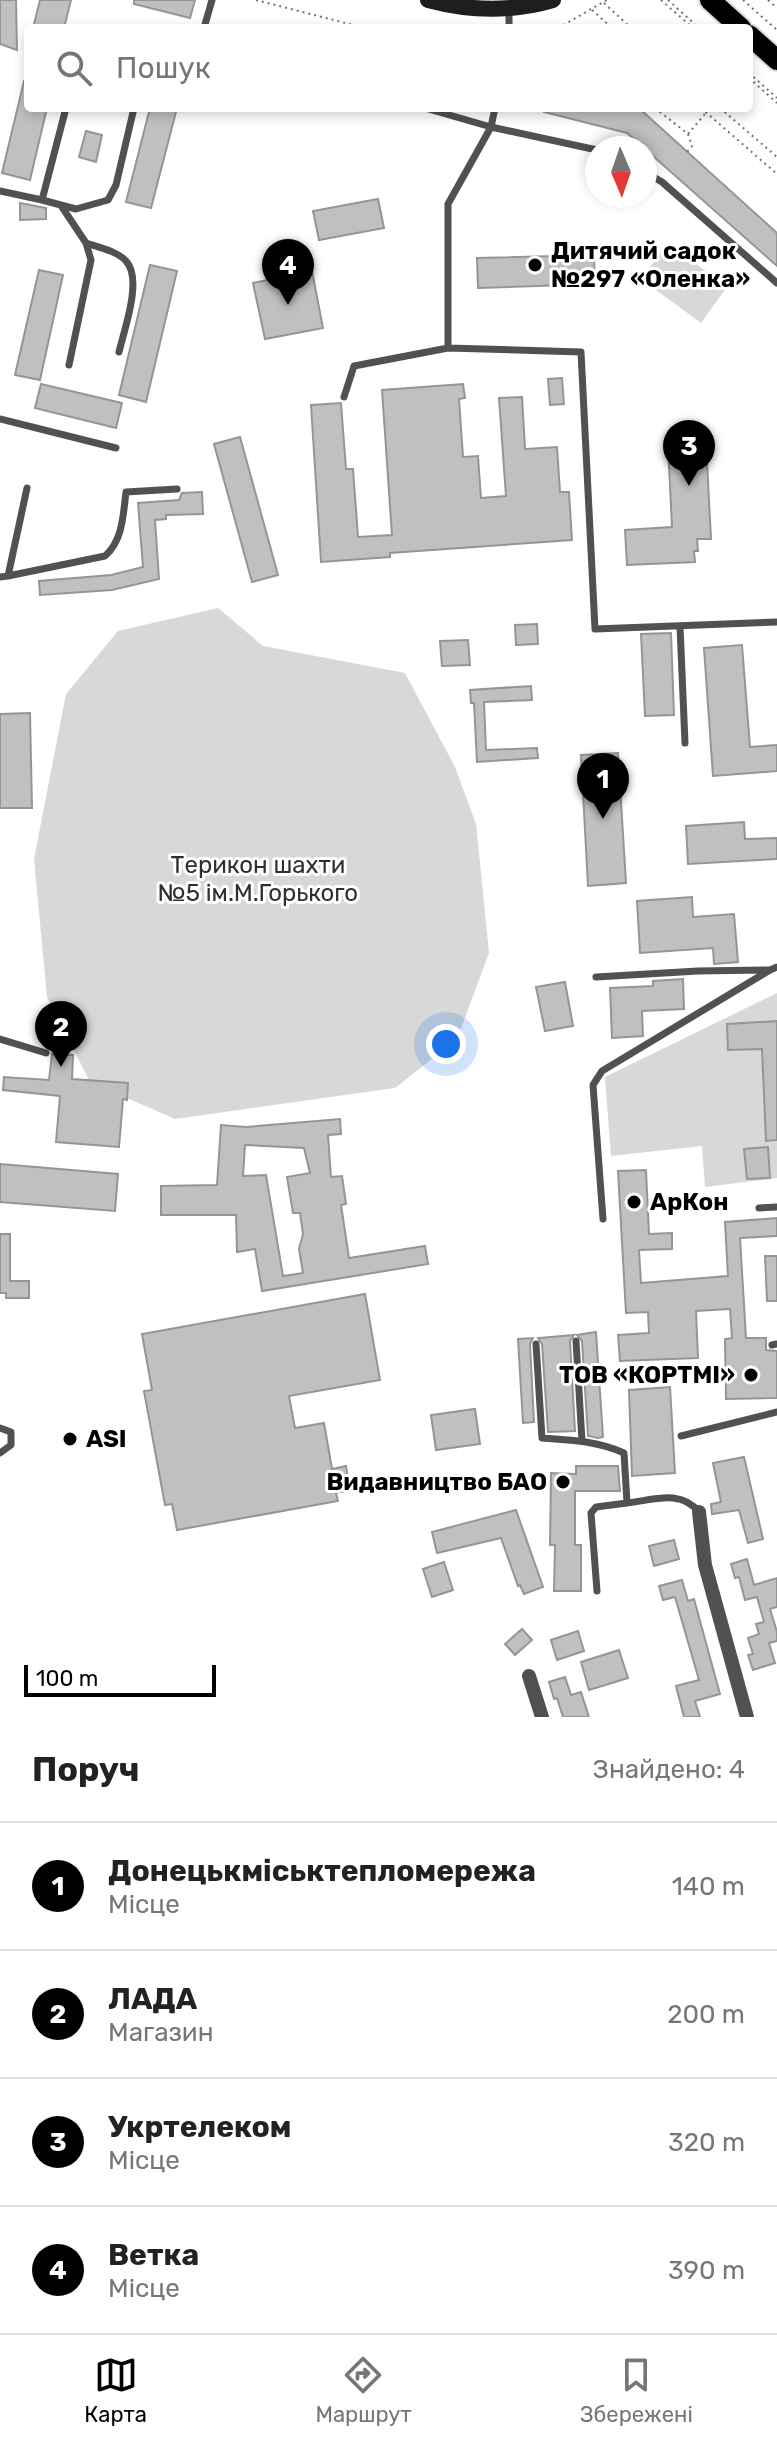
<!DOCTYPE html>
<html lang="uk">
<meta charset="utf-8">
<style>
:root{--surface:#fff;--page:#f2f2f2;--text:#222;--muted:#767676;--line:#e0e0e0;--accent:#000}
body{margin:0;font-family:Rubik,sans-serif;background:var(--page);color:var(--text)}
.compass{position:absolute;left:585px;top:136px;width:72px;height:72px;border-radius:50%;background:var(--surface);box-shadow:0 4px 12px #0003;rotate:178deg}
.scale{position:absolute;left:24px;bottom:20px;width:192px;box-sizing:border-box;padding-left:8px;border:4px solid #000;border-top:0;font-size:22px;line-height:28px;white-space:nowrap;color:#000;-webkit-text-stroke:6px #fff;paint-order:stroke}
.you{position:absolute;left:446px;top:1044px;width:28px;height:28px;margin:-20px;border:6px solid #fff;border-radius:50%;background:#1a73e8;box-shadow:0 0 0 12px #1a73e833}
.badge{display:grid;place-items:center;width:52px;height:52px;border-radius:50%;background:var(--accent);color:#fff;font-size:26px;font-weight:700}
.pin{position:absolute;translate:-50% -66px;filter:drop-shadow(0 2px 4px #0008)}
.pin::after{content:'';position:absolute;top:42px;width:28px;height:24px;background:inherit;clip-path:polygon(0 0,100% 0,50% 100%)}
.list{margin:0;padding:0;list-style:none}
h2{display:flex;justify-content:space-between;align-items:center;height:104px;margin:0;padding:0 32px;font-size:34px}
h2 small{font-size:26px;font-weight:400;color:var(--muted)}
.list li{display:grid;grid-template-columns:52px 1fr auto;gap:24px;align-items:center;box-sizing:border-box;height:128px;padding:0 32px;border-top:2px solid var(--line)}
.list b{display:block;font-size:30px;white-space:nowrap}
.list p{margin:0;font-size:26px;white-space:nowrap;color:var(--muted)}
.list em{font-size:26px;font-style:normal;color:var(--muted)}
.icon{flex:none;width:44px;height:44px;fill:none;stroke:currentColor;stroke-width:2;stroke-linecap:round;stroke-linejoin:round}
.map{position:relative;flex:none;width:777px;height:1717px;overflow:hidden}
.search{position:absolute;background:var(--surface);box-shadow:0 4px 12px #0003;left:24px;right:24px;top:24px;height:88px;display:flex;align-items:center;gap:20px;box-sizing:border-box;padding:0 28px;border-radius:8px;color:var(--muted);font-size:30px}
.sheet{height:616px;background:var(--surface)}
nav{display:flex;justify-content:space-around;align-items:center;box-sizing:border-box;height:112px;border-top:2px solid var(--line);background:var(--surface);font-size:22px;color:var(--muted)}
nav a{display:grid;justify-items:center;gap:4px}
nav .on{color:var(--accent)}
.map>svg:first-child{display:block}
</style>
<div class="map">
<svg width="777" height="1717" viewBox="0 0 777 1717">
<rect width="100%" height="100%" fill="#fff"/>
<path fill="#d8d8d8" d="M668,243L727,287L701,323L641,279Z
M218,608L263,646L405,673L455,767L476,824L489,953L457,1039L395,1088L175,1119L90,1082L47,997L34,859L66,694L118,631Z
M777,993V1178L705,1187L702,1146L611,1156L605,1077Z"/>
<path fill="#c0c0c0" stroke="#959595" stroke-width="2" fill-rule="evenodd" d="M0,0H16L17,50L0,44Z
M40,0H71L64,28H33Z
M134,0H195L190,18L134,4Z
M24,81H28V108H47L30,180L2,173Z
M150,108H177L151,208L126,202Z
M544,108H631L641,110L777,233V266L627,133L544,112Z
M86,131L102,135L96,162L79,157Z
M378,199L384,228L319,240L313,211Z
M20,203L46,208V219L20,220Z
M594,255L595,284L478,288L477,258Z
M150,265L177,271L146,402L119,395Z
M39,270L63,275L40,380L15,375Z
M312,271L323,328L265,339L253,283Z
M562,378L564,404L550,405L548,379Z
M41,384L122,403L116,428L35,408Z
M463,384L465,398L459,399L463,457L478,456L481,498L506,496L499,398L522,397L525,449L557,447L560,492H569L572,540L390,553V557L321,562L311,405L341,403L346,469H353L358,537L392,535L382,390Z
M240,437L278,575L252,582L214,444Z
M706,443L711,539H697L698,551H694L695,562L627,565L625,530L672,527L668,445Z
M202,492L203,514L166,515V519L155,520L159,579L112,590L40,595L39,581L111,575L143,567L138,503L179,500L182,493Z
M537,624L538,644L516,645L515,625Z
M671,633L674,715L645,716L641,634Z
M468,640L470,665L442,666L440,641Z
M742,645L750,747L777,745V771L713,776L704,648Z
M531,686L532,700L484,702L486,750L537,748L538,758L477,762L474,703H471L470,690Z
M30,713L32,808H0V714Z
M618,753L626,883L588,886L581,755Z
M744,822L745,839L777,838V859L688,864L686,826Z
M692,897L693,917L734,914L738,962L714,964L713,948L640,953L637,901Z
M683,979L684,1009L642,1011L643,1036L612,1038L610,988L653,986V981Z
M565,982L573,1026L545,1031L536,987Z
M777,1021V1140L766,1141L762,1049L728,1050L727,1024Z
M52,1054L73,1055L72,1079L128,1083L127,1100L123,1099L119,1147L56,1142L60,1096L3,1090L4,1077L49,1080Z
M340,1119L341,1134L328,1135L331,1177L342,1176L346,1204L341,1205L349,1258L425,1246L428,1264L262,1291L255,1249L237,1252L236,1215H161V1186L217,1185L221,1125L246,1127ZM245,1145L304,1148L310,1173L287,1177L293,1213H300L303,1234L299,1249L303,1273L283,1276L266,1175L243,1176Z
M768,1147L770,1178L747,1179L744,1149Z
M0,1164L118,1174L115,1211L0,1202Z
M646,1170L649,1234L672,1233V1249L639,1250L641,1283L728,1276L725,1222L777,1218V1236L740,1238L746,1338H766V1350L777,1351V1398L726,1399L725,1339L732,1338L730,1309L696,1311L698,1358L620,1361L618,1335L649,1333L648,1312L626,1313L618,1171Z
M0,1234H10V1281H29V1298H6V1293H0Z
M765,1256H777V1301H767Z
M365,1294L380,1380L289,1396L295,1428L324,1423L332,1469L346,1466L350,1490L336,1493L338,1501L177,1530L172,1504L165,1505L144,1391L152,1390L142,1334Z
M596,1332L603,1437L598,1438L588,1436L582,1341L577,1335Z
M574,1335L570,1341L575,1431L548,1432L542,1344L538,1338Z
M533,1338L530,1344L534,1422L523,1423L518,1339Z
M670,1387L675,1473L632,1476L629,1390Z
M475,1409L480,1444L436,1450L431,1415Z
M744,1457L763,1539L748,1543L739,1510L712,1514L711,1504L721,1502L713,1463Z
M576,1466H618L620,1491H575V1545H581V1591H554L555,1545H550L551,1473L576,1474Z
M516,1510L543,1587L524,1594L520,1585L518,1586L501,1538L437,1553L432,1532Z
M674,1540L679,1559L654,1566L649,1546Z
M747,1559L754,1585L777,1578V1607L770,1609L777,1632V1641L769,1643L775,1663L753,1670L748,1655L753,1654L748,1638L759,1634L756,1624L764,1622L757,1597L745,1600L739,1577L735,1578L731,1564Z
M444,1562L453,1590L432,1597L423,1569Z
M682,1580L688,1601L694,1599L720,1694L695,1701L700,1717H684L676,1686L699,1680L675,1597L663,1600L659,1586Z
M522,1629L532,1640L515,1655L505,1644Z
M578,1631L584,1651L557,1660L551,1640Z
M619,1650L628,1678L589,1690L581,1662Z
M565,1677L571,1695L581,1692L589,1717H563L557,1698L554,1699L549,1682Z"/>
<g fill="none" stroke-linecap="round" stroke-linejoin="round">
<defs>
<path id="primary" d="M710,0L741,28
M749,35L777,60"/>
</defs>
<use href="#primary" stroke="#dbdbdb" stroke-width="24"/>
<path stroke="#737373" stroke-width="2" stroke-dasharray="2 4" stroke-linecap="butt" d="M256,0L365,28
M661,0L693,28
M668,0L699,28
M743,0L777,30
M768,0L777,8
M604,3L631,28
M592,10L612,28
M558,28L607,0
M749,73L777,98
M749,78L777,103
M655,108L688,134L692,146L687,152
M701,108L777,174
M720,108L777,157
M688,134L710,108"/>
<path stroke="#515151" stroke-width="7" d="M509,8V28
M204,28L212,0
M66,108L42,200L76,209L108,200L116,185L134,108
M425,108L491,127L597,150
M645,172L662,182L777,283
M0,191L42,200
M62,207L86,243L91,260L69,365
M86,243C98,247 117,251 126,261C143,279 124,330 119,352
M448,348V204L491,127L495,108
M344,397L354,366L448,348L581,352L595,629L777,622
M0,419L116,448
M8,576L105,556C123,540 123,515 126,492L177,489
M0,577L8,576L27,488
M680,626L685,743
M596,977L698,971L770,970L777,967
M0,1039L46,1053
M759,1208L777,1207
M603,1219L593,1085L602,1071L770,970
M576,1341L582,1441
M536,1344L542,1438C570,1440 598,1441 624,1453L627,1503C654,1500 680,1489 699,1512
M772,1345L777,1344
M0,1428L11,1432V1445L0,1453
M681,1436L777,1412
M597,1591L591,1513L596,1507L627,1503"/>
<path stroke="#515151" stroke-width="14" d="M699,1512L705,1565L747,1717
M529,1676L542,1717"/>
<path stroke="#1e1e1e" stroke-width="16" d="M428,0C469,11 512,12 553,0"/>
<use href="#primary" stroke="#000" stroke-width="20"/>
</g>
<g fill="#000" stroke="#fff" stroke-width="3">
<circle cx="535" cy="265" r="8"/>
<circle cx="634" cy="1202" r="8"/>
<circle cx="751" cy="1375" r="8"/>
<circle cx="70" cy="1439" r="8"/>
<circle cx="563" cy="1482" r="8"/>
</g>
<g text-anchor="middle" stroke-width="6" stroke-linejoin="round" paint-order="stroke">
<g font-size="24" font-weight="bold" fill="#000" stroke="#fff" text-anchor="start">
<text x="551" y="259">Дитячий садок<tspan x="551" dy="28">№297 «Оленка»</tspan></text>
<text x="650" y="1210">АрКон</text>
<text x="735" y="1383" text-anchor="end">ТОВ «КОРТМІ»</text>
<text x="86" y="1447">ASI</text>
<text x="547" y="1490" text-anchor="end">Видавництво БАО</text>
</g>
<g font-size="24" fill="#2f2f2f" stroke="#fff">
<text x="258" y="873">Терикон шахти<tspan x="258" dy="28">№5 ім.М.Горького</tspan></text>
</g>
</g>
</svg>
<svg class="compass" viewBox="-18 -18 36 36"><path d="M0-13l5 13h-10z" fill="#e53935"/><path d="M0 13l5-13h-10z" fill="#767676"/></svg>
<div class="scale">100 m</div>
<div class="you"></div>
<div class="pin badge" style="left:603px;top:819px">1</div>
<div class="pin badge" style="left:61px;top:1067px">2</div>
<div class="pin badge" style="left:689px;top:486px">3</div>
<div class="pin badge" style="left:288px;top:305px">4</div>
<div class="search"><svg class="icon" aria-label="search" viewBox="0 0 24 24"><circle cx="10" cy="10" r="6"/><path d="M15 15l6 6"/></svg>Пошук</div>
</div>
<section class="sheet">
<h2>Поруч<small>Знайдено: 4</small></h2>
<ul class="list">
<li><span class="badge">1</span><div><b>Донецькміськтепломережа</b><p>Місце</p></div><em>140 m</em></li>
<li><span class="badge">2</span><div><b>ЛАДА</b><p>Магазин</p></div><em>200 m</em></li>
<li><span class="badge">3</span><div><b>Укртелеком</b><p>Місце</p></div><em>320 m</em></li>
<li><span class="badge">4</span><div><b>Ветка</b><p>Місце</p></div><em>390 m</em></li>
</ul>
</section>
<nav>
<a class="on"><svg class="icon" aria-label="map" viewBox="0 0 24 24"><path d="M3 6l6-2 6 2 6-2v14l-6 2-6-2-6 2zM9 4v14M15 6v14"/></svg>Карта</a>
<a><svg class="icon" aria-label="directions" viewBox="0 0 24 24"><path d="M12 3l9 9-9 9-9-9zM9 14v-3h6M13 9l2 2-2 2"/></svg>Маршрут</a>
<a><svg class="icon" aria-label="saved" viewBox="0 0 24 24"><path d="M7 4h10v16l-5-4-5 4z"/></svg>Збережені</a>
</nav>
